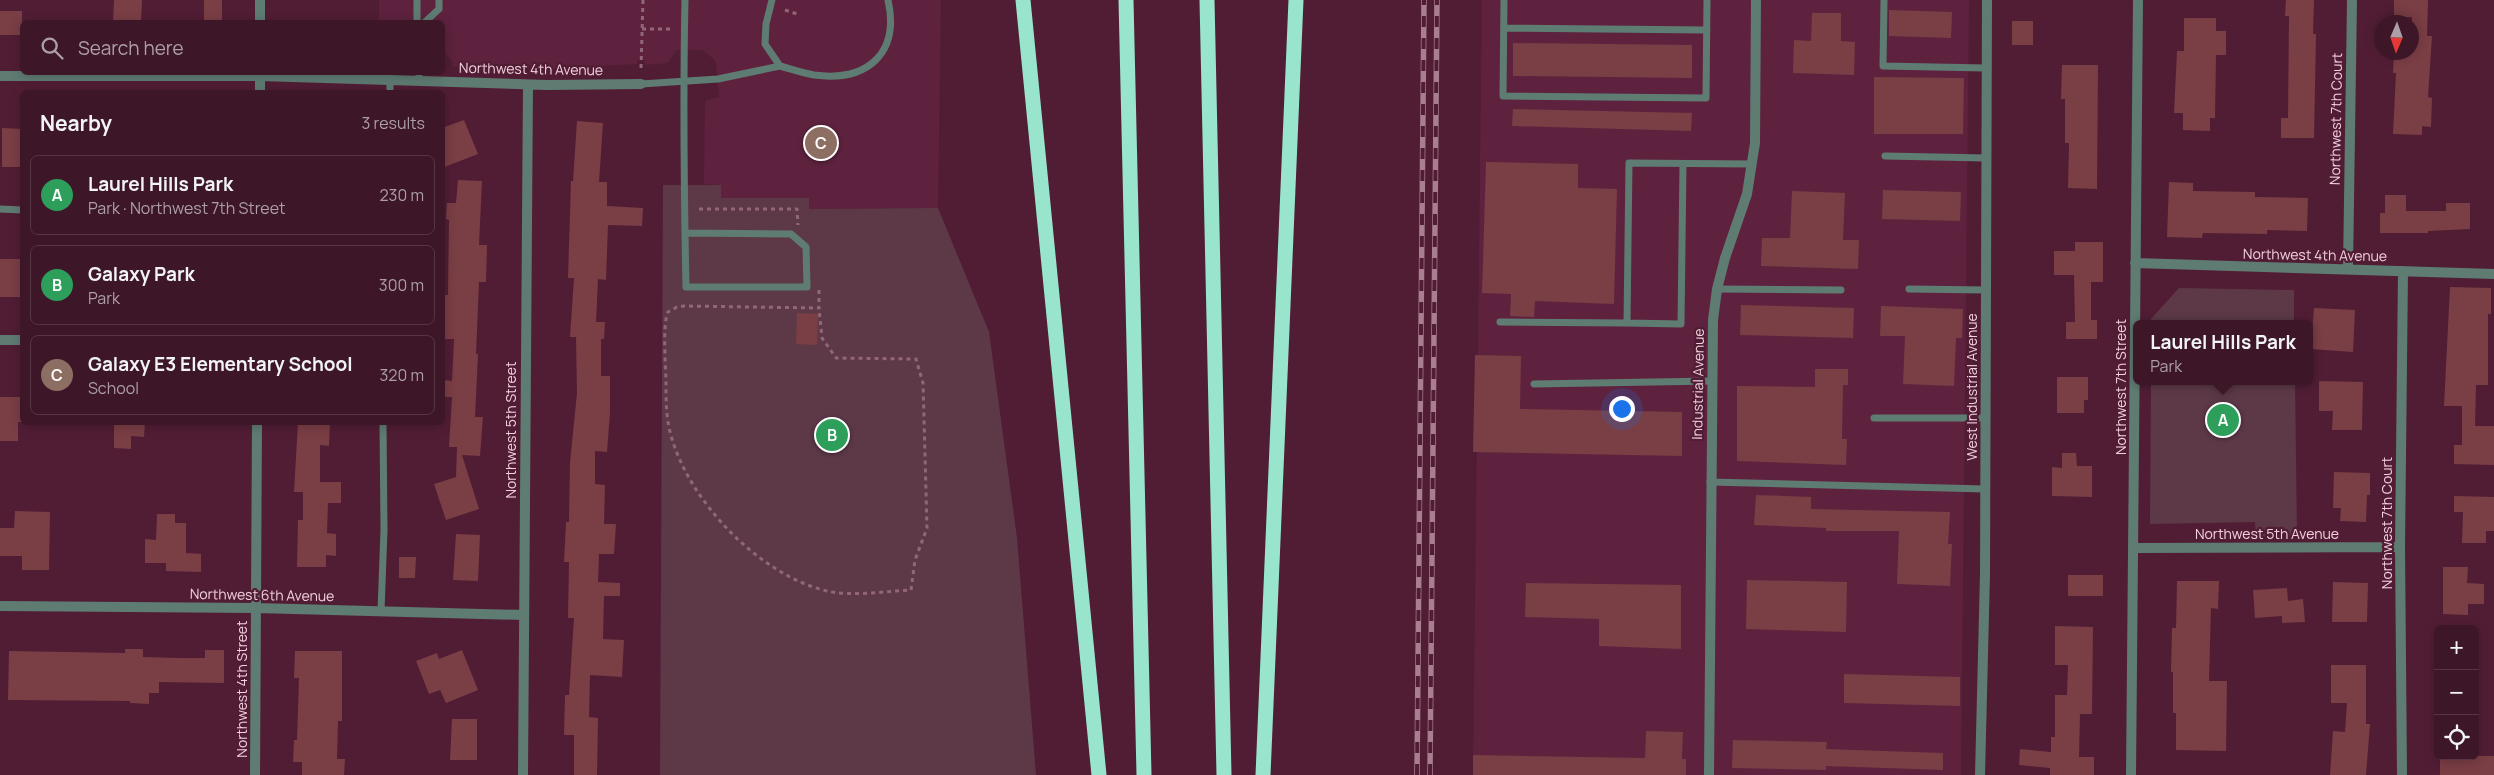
<!DOCTYPE html>
<meta charset="utf-8">
<style>
:root{--surface:#3d1628;--page:#441f30;--text:#f1f3f6;--muted:#ad9fa8;--line:#563545;--accent:#23d5af}
body{margin:0;font-family:Manrope,sans-serif;background:var(--page);color:var(--text)}
.controls{position:absolute;right:15px;bottom:15px;display:grid;overflow:hidden;border-radius:8px;box-shadow:0 2px 12px #0003}
.controls button{width:45px;height:45px;display:grid;place-items:center;padding:0;border:0;border-bottom:1px solid var(--line);background:var(--surface);color:var(--text);font:25px sans-serif}
.compass{position:absolute;left:2374px;top:15px;width:45px;height:45px;border-radius:50%;background:var(--surface);box-shadow:0 2px 12px #0003;rotate:182deg}
.you{position:absolute;left:1621px;top:408px;width:18px;height:18px;margin:-12px;border:4px solid #fff;border-radius:50%;background:#1a73e8;box-shadow:0 0 0 8px #1a73e833}
.badge{display:grid;place-items:center;width:32px;height:32px;border-radius:50%;background:var(--accent);color:#fff;font-size:16px;font-weight:700}
.pin{position:absolute;translate:-50% -50%;border:2px solid #fff;box-shadow:0 1px 5px #0006}
.popup{position:absolute;left:2133px;top:320px;width:180px;height:65px;box-sizing:border-box;display:grid;place-content:center;border-radius:8px;background:var(--surface);filter:drop-shadow(0 1px 4px #0005);font-size:16px;white-space:nowrap;color:var(--muted)}
.popup b{font-size:19px;color:var(--text)}
.popup::after{content:'';position:absolute;left:50%;top:100%;margin-left:-10px;border:10px solid transparent;border-top-color:var(--surface)}
.list{margin:0;padding:0;list-style:none}
h2{display:flex;justify-content:space-between;align-items:center;height:65px;margin:0;padding:0 20px;font-size:21px}
h2 small{font-size:16px;font-weight:400;color:var(--muted)}
.list li{display:grid;grid-template-columns:32px 1fr auto;gap:15px;align-items:center;box-sizing:border-box;height:80px;margin:0 10px 10px;padding:0 10px;border:1px solid var(--line);border-radius:8px}
.list b{display:block;font-size:19px;white-space:nowrap}
.list p{margin:0;font-size:16px;white-space:nowrap;color:var(--muted)}
.list em{font-size:16px;font-style:normal;color:var(--muted)}
.icon{flex:none;width:28px;height:28px;fill:none;stroke:currentColor;stroke-width:2;stroke-linecap:round;stroke-linejoin:round}
.map{position:relative;flex:none;width:2494px;height:775px;overflow:hidden}
.search{position:absolute;background:var(--surface);box-shadow:0 2px 12px #0003;left:20px;top:20px;width:425px;height:55px;display:flex;align-items:center;gap:12px;box-sizing:border-box;padding:0 18px;border-radius:8px;color:var(--muted);font-size:19px}
.panel{position:absolute;background:var(--surface);box-shadow:0 2px 12px #0003;left:20px;top:90px;width:425px;height:335px;border-radius:8px}
.map>svg:first-child{display:block}
</style>
<div class="map">
<svg width="2494" height="775" viewBox="0 0 2494 775">
<rect width="100%" height="100%" fill="#511d35"/>
<path fill="#5e223e" d="M379,0H941L938,208L809,209V198H720V185L704,184L705,101L719,97L716,61L702,50H676L668,63L645,65L644,58L637,59V64L541,69L453,66V62L443,51L442,22H379Z
M1482,0H1969L1961,775H1473Z"/>
<path fill="#5d3948" d="M663,185H721V198H809V209L938,208L989,332L1017,538L1036,775H660Z
M2179,288L2294,290V324H2151V319Z
M2151,381H2295L2297,536L2256,537L2255,522L2150,524Z"/>
<path fill="#7a3e45" d="M114,0H142L141,22H113Z
M204,0H222V22H204Z
M2286,0H2314L2313,34H2316L2314,138H2281V118H2288L2289,16H2285Z
M2394,0H2428L2427,36H2432L2428,97L2432,98L2431,127L2422,126V135L2393,134L2396,73H2393L2394,52H2412V17H2394Z
M1889,10L1952,12L1951,38L1889,36Z
M0,11H22V35H0Z
M1812,13H1841V41L1855,42L1854,75L1793,73L1794,40L1811,41Z
M2184,18H2216V31H2226V55H2216L2215,118H2210V131L2183,130V113H2174L2177,51H2184Z
M2012,21H2033V45H2012Z
M1513,43L1692,45V78L1513,76Z
M2062,65H2098L2097,189L2068,188L2069,143H2065V99H2061Z
M1874,77L1964,78L1963,134H1874Z
M1513,109L1692,113L1691,131L1512,126Z
M464,120L478,154L442,168V128Z
M577,121L603,123L599,182H607V206L643,208L642,226L608,225L606,280L598,279L596,322H605L604,339H601V376H610V413L607,452L595,451V484L605,485L604,524H616L614,554H599L598,582L620,583V596H604L603,639L624,640L622,677L590,675L589,717L598,718L597,775H574V735H564L565,695H569L574,618H568L569,562H564L566,522H569L570,462L577,393L576,337H570L574,278H568L571,181H573Z
M2,128L22,129V167H2Z
M1486,162L1578,164V188L1617,189L1614,304L1535,301L1534,317L1510,316L1511,294L1482,293Z
M458,180L482,181L479,245H487L486,282H479L476,354H478L475,417H483L480,456L462,455L479,509L446,520L434,484L456,477L457,447H449L452,397H442L443,380L452,381L454,339H442V295H448L449,220L446,219L447,203H456Z
M2169,182L2193,183V191L2255,192V197L2308,198L2307,231L2267,230V234L2203,233L2202,238L2167,237Z
M1883,190L1961,192L1960,221L1882,219Z
M1792,191L1845,193L1843,240H1859L1858,269L1761,266L1762,238H1790Z
M2385,195H2406V211H2446V203H2470V229L2428,231V233H2380V213H2385Z
M2075,242H2103V282H2091V320H2097V339H2066V322H2075L2074,275H2054V251H2075Z
M0,259H22V297H0Z
M2450,287L2491,288V314H2488V385H2476L2475,426H2494V465L2454,464V445H2462V406H2444Z
M1741,305L1854,308L1853,338L1740,335Z
M1881,306L1963,309L1962,338H1956L1954,386L1903,384L1905,336H1880Z
M2314,308L2355,310L2353,352L2311,349Z
M797,313L818,314L817,345L796,344Z
M1475,355L1521,356L1520,409L1682,412V456L1473,452Z
M1815,369H1848V385H1843L1842,439H1847L1846,465L1737,461V386L1815,387Z
M2057,377H2088V400H2084V413H2057Z
M2319,381L2363,382L2362,430H2332L2333,411H2319Z
M0,397H22V422H18V441H0Z
M114,422H145L144,437L131,436V449L114,448Z
M298,422H330L329,446L320,445V482H341V503H328L327,533L336,534V556L326,555V567H297L298,520H303V492H294Z
M2062,453H2076L2077,466H2092V497L2052,496V467L2062,468Z
M2334,472L2370,473V495H2367L2366,522L2340,521L2341,508H2333Z
M1756,495L1811,497V509L1950,512L1948,544H1952L1950,586L1897,584L1899,531H1826V528L1754,525Z
M2454,496L2494,497V531H2486V543H2462L2463,512H2454Z
M15,511L50,512L49,570H22V556H0V528H14Z
M157,514H175V523H186V553L201,554V572L166,571V563H145V539L156,540Z
M456,534L480,535L478,581L453,580Z
M399,557H416L415,578H399Z
M2443,567H2468L2467,583L2484,584V604H2468V615L2443,614Z
M2068,575H2103V596H2068Z
M1747,580L1847,582L1846,632L1746,629Z
M2177,581H2219L2218,609L2211,608L2209,681H2227L2226,751L2176,750V713H2173V672H2171L2172,628H2176Z
M2333,582L2368,583L2367,622H2332Z
M1526,583L1681,585V649L1599,646V619L1525,617Z
M2287,588L2288,601L2303,599L2305,622L2282,623V616L2255,618L2253,590Z
M2055,626L2093,627L2092,714H2080L2079,757H2094V775H2050V768L2019,765L2020,749L2051,752V737H2055V695H2067L2068,665H2055Z
M125,649H143V657L178,658H205V650H224V683L159,682V693H149V704L130,703V701L8,700L9,651L125,653Z
M462,650L478,690L446,703L440,690L429,694L416,661L437,653L439,659Z
M295,651H342V721H338L337,759H345L344,775H302V762H293L294,740H297L299,678H294Z
M2331,665H2366V724H2370L2366,775H2330L2333,731L2345,732L2347,703H2331Z
M1844,674L1960,677V706L1844,703Z
M452,719H477V760H450Z
M1646,731L1683,732L1682,759H1686V775H1473V755L1645,758Z
M1733,740L1827,742L1826,749L1943,753V770L1826,766V770L1732,768Z
M2440,756H2494V775H2440Z"/>
<g fill="none" stroke-linecap="round" stroke-linejoin="round">
<path stroke="#926679" stroke-width="3" stroke-dasharray="4 4" stroke-linecap="butt" d="M785,10L797,14
M642,29H674
M641,68L643,0
M699,209H797L798,225
M819,290V308L684,306L677,307L668,312C662,325 666,368 666,384C666,397 666,409 668,422C680,493 757,575 827,591C851,597 886,591 911,590L915,560L927,528L923,383L916,359L836,358L822,338L819,308"/>
<path stroke="#5f7c73" stroke-width="7" d="M417,0V22
M685,0C683,95 684,191 686,287H807L806,247L791,234L685,233
M772,0L766,24L765,44L780,66C791,69 802,73 814,75C867,82 900,54 888,0
M1504,0L1503,96L1706,98L1707,0
M1884,0L1883,66L1986,68
M425,22L439,9V0
M1504,28L1707,30
M419,81V72
M641,84L718,79L780,66
M390,92V80
M1885,156L1986,158
M0,209L22,210
M1717,289L1841,290
M1909,289L1986,290
M1500,322L1627,323L1629,163L1752,164
M1627,323L1681,324L1683,164
M1534,384L1712,381
M1874,418H1985
M1710,482L1985,489
M381,611L384,530L383,422"/>
<path stroke="#5f7c73" stroke-width="10" d="M260,22V0
M0,76H260L547,85L641,84
M260,92V72
M2135,263L2494,274
M2348,269L2352,0
M0,340H22
M2134,548L2400,547
M0,606L256,608L524,615
M255,775L257,422
M523,775L528,85
M1709,775L1713,320L1717,289L1725,258L1747,194L1755,143L1756,0
M1980,775L1985,574L1987,0
M2131,775L2138,0
M2402,775L2400,547L2403,271"/>
<path stroke="#99e4cd" stroke-width="15" d="M1023,0L1099,775
M1126,0L1144,775
M1207,0L1224,775
M1263,775L1296,0"/>
<defs>
<path id="rail" d="M1417,775L1424,0
M1430,775L1437,0"/>
</defs>
<use href="#rail" stroke="#a87e90" stroke-width="5.5"/>
<use href="#rail" stroke="#511d35" stroke-width="4" stroke-dasharray="11" stroke-linecap="butt"/>
</g>
<g text-anchor="middle" stroke-width="4.5" stroke-linejoin="round" paint-order="stroke">
<g font-size="14" fill="#f3d1de" stroke="#511d35">
<text transform="translate(531 69) rotate(1)" y="5">Northwest 4th Avenue</text>
<text transform="translate(2336 119) rotate(-89)" y="5">Northwest 7th Court</text>
<text transform="translate(2315 255) rotate(1)" y="5">Northwest 4th Avenue</text>
<text transform="translate(1698 384) rotate(-89)" y="5">Industrial Avenue</text>
<text transform="translate(1972 387) rotate(-90)" y="5">West Industrial Avenue</text>
<text transform="translate(2121 387) rotate(-90)" y="5">Northwest 7th Street</text>
<text transform="translate(511 430) rotate(-90)" y="5">Northwest 5th Street</text>
<text transform="translate(2387 523) rotate(-90)" y="5">Northwest 7th Court</text>
<text x="2267" y="539">Northwest 5th Avenue</text>
<text transform="translate(262 595) rotate(1)" y="5">Northwest 6th Avenue</text>
<text transform="translate(242 689) rotate(-90)" y="5">Northwest 4th Street</text>
</g>
</g>
</svg>
<div class="controls">
<button>+</button>
<button>−</button>
<button><svg class="icon" aria-label="locate" viewBox="0 0 24 24"><circle cx="12" cy="12" r="6"/><path d="M12 2v4M12 18v4M2 12h4M18 12h4"/></svg></button>
</div>
<svg class="compass" viewBox="-18 -18 36 36"><path d="M0-13l5 13h-10z" fill="#e53935"/><path d="M0 13l5-13h-10z" fill="#ad9fa8"/></svg>
<div class="you"></div>
<div class="pin badge" style="left:2223px;top:420px;background:#2e9e5b">A</div>
<div class="popup"><b>Laurel Hills Park</b>Park</div>
<div class="pin badge" style="left:832px;top:435px;background:#2e9e5b">B</div>
<div class="pin badge" style="left:821px;top:143px;background:#8d6e63">C</div>
<div class="search"><svg class="icon" aria-label="search" viewBox="0 0 24 24"><circle cx="10" cy="10" r="6"/><path d="M15 15l6 6"/></svg>Search here</div>
<section class="panel">
<h2>Nearby<small>3 results</small></h2>
<ul class="list">
<li><span class="badge" style="background:#2e9e5b">A</span><div><b>Laurel Hills Park</b><p>Park · Northwest 7th Street</p></div><em>230 m</em></li>
<li><span class="badge" style="background:#2e9e5b">B</span><div><b>Galaxy Park</b><p>Park</p></div><em>300 m</em></li>
<li><span class="badge" style="background:#8d6e63">C</span><div><b>Galaxy E3 Elementary School</b><p>School</p></div><em>320 m</em></li>
</ul>
</section>
</div>
